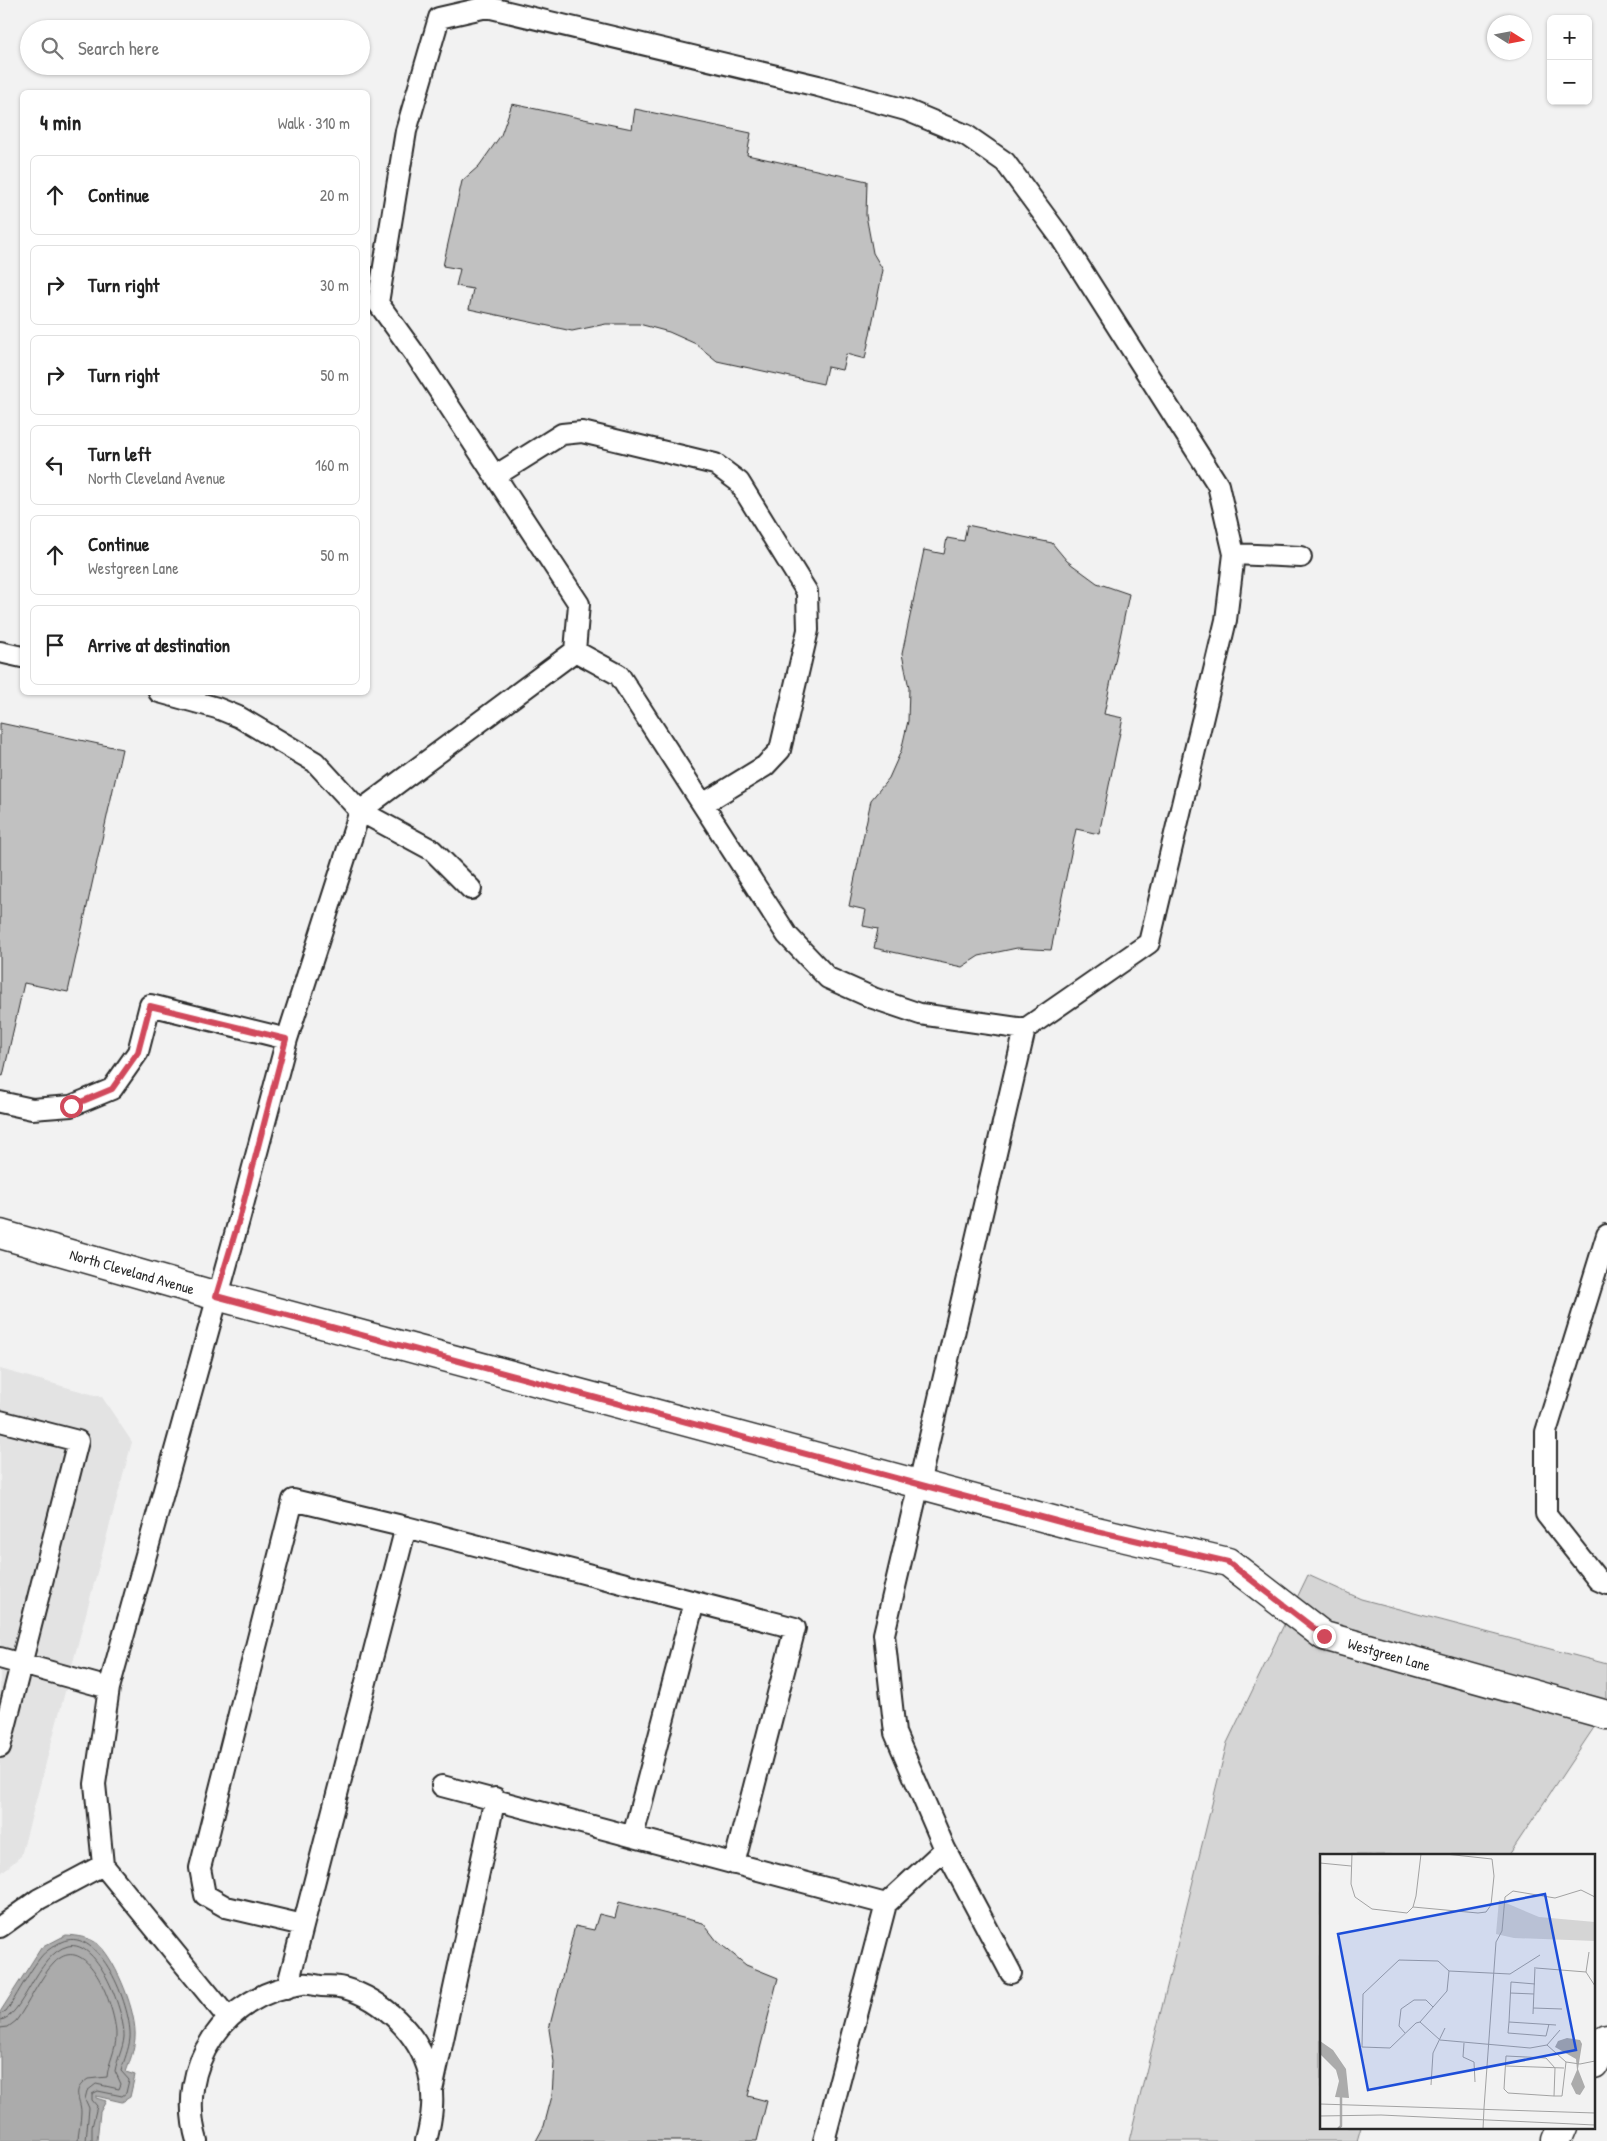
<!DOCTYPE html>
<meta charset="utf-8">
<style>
:root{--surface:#fff;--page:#f2f2f2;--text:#222;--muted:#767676;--line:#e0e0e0}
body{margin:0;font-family:"Patrick Hand",sans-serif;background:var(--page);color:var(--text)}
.controls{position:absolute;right:15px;top:15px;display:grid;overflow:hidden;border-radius:8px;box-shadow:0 1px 4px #0004}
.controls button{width:45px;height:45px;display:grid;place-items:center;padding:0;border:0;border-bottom:1px solid var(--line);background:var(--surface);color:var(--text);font:25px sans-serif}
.compass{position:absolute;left:1487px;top:15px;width:45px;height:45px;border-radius:50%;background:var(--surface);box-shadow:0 1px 4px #0004;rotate:101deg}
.stop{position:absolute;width:15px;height:15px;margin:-11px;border:4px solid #d1495b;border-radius:50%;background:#fff}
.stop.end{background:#d1495b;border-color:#fff;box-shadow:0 1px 5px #0008}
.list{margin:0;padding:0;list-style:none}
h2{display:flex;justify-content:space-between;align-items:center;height:65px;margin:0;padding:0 20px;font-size:21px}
h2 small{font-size:16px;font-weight:400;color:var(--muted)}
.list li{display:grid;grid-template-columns:32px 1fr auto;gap:15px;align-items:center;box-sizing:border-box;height:80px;margin:0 10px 10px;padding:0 10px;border:1px solid var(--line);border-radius:8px}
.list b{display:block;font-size:19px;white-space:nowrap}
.list p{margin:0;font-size:16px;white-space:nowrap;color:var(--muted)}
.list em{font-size:16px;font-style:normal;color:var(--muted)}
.icon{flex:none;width:28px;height:28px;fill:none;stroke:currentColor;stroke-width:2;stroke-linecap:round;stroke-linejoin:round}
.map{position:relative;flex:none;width:1607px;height:2141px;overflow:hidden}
.search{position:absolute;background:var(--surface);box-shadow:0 1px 4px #0004;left:20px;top:20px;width:350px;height:55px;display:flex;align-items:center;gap:12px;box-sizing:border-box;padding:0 18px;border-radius:28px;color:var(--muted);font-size:19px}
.panel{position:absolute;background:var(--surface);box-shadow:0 1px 4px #0004;left:20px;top:90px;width:350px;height:605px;border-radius:8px}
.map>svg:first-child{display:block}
</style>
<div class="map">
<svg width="1607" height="2141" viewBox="0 0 1607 2141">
<rect width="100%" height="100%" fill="#f2f2f2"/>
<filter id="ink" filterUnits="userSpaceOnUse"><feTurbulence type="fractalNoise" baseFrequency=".02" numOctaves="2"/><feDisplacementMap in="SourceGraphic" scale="10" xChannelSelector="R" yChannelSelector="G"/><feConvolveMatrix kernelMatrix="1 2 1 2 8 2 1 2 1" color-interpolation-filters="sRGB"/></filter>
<g filter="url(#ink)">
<path fill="#e3e3e3" d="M0,1369L102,1397L132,1442L21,1856L0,1874Z"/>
<path fill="#d5d5d5" stroke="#808080" d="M1308,1575L1361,1599L1607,1664V1708L1509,1855H1321V2127H1361L1357,2141H1129L1227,1743Z"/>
<path fill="#ababab" stroke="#787878" d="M66,1935C77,1936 90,1937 99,1945C117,1963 137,2013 135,2038C134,2050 130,2061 126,2072L135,2075L130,2097L122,2102L96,2096V2098L106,2101L100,2112L97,2141H0V2012L41,1948Z"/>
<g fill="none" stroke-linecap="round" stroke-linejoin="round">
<path stroke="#5e5e5e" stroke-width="1" d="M0,2014L6,2012C15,1999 36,1958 47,1951C52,1947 61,1941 67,1940C103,1932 132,2010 130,2038C129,2049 124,2060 121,2071L129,2080L126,2093L122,2096L98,2091L92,2094V2100L97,2106L92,2127V2141
M0,2020C23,2019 36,1954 68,1946C99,1939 125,2014 124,2037C123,2049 117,2059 115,2071L121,2084L119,2089L96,2084L87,2091L85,2099L89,2108L86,2141
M0,2028L8,2027L16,2021C28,2005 40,1977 54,1963C88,1928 117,2012 116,2036C116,2051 108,2063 107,2077L88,2079C70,2091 81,2098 81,2112C81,2122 78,2131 78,2141"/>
</g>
<path fill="#c1c1c1" stroke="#2b2b2b" d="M512,104L632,129L635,109L751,133L747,155L867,181L866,215L873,253L883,270L865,359L846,354L842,370L827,367L823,384L717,361L696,344L669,332L639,324H606L572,331L469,309L473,289L456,286L460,269L443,266L462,181L479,166L501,135Z
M967,525L1052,543L1067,561L1097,583L1129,594L1104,714L1123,718L1099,834L1076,829L1051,950L1017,948L979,956L962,967L874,948L878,929L863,926L866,910L849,906L871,800L889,778L901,751L908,721L909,688L902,654L924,550L944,554L947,538L964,541Z
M0,723L122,749L68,992L24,983L3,1076L0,1075Z
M619,1902L703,1923L717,1941L746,1965L778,1978L748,2096L767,2101L757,2141H536L544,2126L552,2096L554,2062L549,2029L575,1926L594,1930L599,1914L615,1918Z"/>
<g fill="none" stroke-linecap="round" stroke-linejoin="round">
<defs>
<path id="service" d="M487,7L818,86L906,110L966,135L1005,162L1061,238L1218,485L1234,554L1226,620L1149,943L1025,1029L920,1014L873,998L828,978L787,935L619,675L575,651L579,604L417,357L378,303L406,131L439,18Z
M495,476L562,434L582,432L715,464L739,482L807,592L808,630L780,750L765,766L703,804
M1234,554L1301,557
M0,652L22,657
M159,692L217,708L239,717L315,762L360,811L432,850L471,889
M0,1102L32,1109L71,1106L112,1089L138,1052L150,1005L287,1039
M1607,1235L1546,1432V1514L1598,1580L1607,1584
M0,1421L78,1441L0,1747
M0,1658L109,1688
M442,1786L886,1904L945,1849
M633,1836L694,1602
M103,1865L228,2018
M303,1925L226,1907L205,1895L200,1868L293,1500L406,1527
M0,1927L39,1899L103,1865L95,1784L109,1688L239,1220L287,1039L360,811L575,651
M1011,1973L945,1849L895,1733L884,1634L1025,1029
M287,1988L406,1527L795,1628L734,1864
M433,2086L495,1798
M197,2141C175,2066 225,1994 302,1984C308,1983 315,1985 321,1986C329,1986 337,1986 344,1988C383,1999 419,2034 429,2073C435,2097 432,2118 426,2141
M824,2141L886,1904"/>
<path id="minor" d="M0,1234L217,1296L1075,1526L1228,1562L1324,1636L1607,1715
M1593,2065L1607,2038
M1556,2141L1562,2127"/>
</defs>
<use href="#service" stroke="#2b2b2b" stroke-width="24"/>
<use href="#minor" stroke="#2b2b2b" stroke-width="31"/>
<use href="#service" stroke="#fff" stroke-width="20"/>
<use href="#minor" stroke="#fff" stroke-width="28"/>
</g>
</g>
<g fill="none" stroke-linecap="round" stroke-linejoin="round" filter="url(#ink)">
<path stroke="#d1495b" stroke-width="6" d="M71,1106L112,1089L138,1052L150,1006L286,1039L239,1220L216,1296L1075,1526L1228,1562L1324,1636"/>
</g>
<g text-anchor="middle" stroke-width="4.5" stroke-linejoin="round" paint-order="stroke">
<g font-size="15" fill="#2b2b2b" stroke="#fff">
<text transform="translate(132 1272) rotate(16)" y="5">North Cleveland Avenue</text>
<text transform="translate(1389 1655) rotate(16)" y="5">Westgreen Lane</text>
</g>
</g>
<g transform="translate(1320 1854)">
<rect width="275" height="275" fill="#f2f2f2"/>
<path d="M179,46L219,63L275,68V87L194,84L176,80Z" fill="#d5d5d5"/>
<path d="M247,184L260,186L262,190L258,215L265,233L260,241L256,240L251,230L257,216L256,205L235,193L238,187ZM0,187L13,196L26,215L29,244L15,243L19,227L16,216L0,200Z" fill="#ababab"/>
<path fill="none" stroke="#ababab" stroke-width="2.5" d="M18,275L21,272V234"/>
<path fill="none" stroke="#a2a2a2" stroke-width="1" d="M32,0L31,30L35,43L52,55L87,59L93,53L96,42L101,0M0,9L31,12M93,53L158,59L166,58L171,51L174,22L172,5L125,0M79,106L118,107L129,117L127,137L100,168L96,169L70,194L42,193L43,140ZM216,114L266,118L275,132M129,117L190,120L220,101M266,118L269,98M215,130L191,128L189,168L236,171M190,139L214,140M213,154L242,155M213,160L215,113M100,168L120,186L210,194L227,191L246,208L260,210L275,207M189,168L188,179L226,182L229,170M85,179L79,172L81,155L94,146H106L113,153M144,189L143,203L154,208L155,228M227,191L240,176M186,212L244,214M111,231L113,199L125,174M234,242L235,214L226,204L186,202L184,235L188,239L234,242H242L246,208M0,250L275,259M164,254L176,88L182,77L185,43L193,37L235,44L261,36L275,43M0,262L61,261L275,271M163,275L164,254"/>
<path fill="#1d4ed8" fill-opacity="0.15" stroke="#1d4ed8" stroke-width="2.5" d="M225,40L256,196L48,236L18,80Z"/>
<rect width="275" height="275" fill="none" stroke="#2b2b2b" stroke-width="2.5"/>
</g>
</svg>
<div class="controls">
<button>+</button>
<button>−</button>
</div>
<svg class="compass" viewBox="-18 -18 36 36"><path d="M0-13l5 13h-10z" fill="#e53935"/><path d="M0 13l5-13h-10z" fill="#767676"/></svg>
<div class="stop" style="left:71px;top:1106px"></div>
<div class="stop end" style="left:1324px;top:1636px"></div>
<div class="search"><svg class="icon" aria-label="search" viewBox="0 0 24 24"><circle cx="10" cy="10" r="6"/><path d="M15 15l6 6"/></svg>Search here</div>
<section class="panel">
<h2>4 min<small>Walk · 310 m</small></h2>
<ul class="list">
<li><svg class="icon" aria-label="ahead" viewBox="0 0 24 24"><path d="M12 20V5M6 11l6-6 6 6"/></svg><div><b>Continue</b></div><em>20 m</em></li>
<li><svg class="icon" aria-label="right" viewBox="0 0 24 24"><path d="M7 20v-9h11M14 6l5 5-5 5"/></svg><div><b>Turn right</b></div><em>30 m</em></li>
<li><svg class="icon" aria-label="right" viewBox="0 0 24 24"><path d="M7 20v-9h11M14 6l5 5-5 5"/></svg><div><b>Turn right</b></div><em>50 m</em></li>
<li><svg class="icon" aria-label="left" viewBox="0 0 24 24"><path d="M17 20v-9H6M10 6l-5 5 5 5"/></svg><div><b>Turn left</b><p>North Cleveland Avenue</p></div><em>160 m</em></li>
<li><svg class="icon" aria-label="ahead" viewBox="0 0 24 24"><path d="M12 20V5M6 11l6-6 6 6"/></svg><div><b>Continue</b><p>Westgreen Lane</p></div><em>50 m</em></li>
<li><svg class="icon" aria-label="arrive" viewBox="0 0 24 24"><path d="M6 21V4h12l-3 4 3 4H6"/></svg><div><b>Arrive at destination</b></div></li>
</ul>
</section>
</div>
